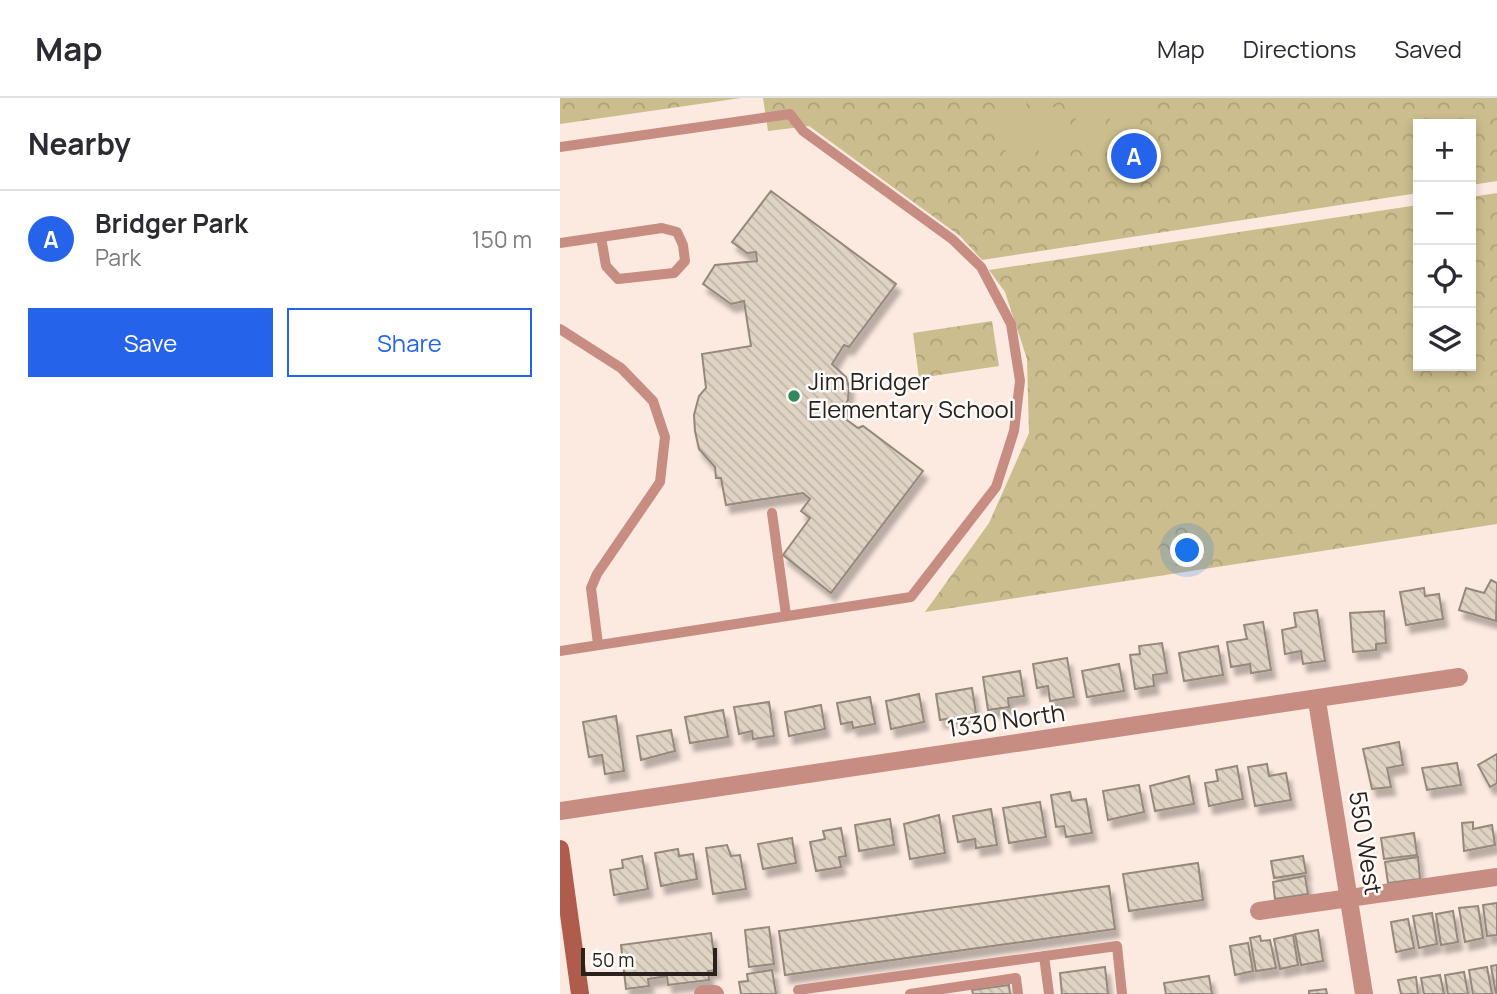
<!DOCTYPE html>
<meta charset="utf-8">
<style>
:root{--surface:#fff;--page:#f7f7f7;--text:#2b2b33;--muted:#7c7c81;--line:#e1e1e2;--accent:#2563eb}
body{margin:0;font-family:Manrope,sans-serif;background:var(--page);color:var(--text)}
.controls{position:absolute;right:21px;top:21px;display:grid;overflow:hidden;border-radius:0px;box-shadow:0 4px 10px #0003}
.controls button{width:63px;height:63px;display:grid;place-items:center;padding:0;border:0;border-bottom:2px solid var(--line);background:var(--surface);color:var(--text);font:35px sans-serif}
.scale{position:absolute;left:21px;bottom:18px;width:136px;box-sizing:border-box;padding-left:7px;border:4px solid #28211e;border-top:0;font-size:19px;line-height:24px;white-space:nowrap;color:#28211e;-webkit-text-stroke:5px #fefbf8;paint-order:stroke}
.you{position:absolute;left:628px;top:453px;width:24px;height:24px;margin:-18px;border:5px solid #fff;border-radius:50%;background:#1a73e8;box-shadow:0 0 0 10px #1a73e833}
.badge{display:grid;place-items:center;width:46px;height:46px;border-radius:50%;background:var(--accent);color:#fff;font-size:23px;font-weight:700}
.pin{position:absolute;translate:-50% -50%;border:4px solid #fff;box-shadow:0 2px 7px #0006}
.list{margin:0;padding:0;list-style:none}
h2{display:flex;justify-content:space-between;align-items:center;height:91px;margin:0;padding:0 28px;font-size:30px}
h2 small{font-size:23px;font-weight:400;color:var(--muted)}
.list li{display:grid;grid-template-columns:46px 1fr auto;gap:21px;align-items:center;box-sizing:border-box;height:98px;padding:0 28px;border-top:2px solid var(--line)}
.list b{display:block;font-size:26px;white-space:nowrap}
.list p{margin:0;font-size:23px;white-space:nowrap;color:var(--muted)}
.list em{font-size:23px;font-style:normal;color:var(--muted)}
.actions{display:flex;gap:14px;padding:21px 28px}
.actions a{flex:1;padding:16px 0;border:2px solid var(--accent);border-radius:0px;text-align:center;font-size:24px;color:var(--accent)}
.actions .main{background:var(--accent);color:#fff}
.icon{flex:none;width:38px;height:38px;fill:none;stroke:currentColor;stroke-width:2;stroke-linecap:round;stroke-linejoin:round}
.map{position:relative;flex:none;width:937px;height:896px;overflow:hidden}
header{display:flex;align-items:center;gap:42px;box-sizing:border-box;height:98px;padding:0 35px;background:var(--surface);border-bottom:2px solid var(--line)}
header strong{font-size:33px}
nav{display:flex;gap:38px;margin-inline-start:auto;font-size:24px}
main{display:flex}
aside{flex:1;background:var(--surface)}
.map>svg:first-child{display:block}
</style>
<header>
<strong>Map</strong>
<nav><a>Map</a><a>Directions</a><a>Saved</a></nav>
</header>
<main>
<aside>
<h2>Nearby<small></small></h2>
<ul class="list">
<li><span class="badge">A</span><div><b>Bridger Park</b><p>Park</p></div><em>150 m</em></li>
</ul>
<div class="actions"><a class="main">Save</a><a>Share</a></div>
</aside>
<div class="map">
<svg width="937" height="896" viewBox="0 0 937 896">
<defs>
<pattern id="park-crowns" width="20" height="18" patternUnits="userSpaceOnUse" patternTransform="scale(1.75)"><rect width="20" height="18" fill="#cbbd8d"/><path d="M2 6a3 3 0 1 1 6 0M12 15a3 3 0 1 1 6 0" fill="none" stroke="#aea279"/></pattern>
<pattern id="building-back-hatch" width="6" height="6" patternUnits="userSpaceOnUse" patternTransform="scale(1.75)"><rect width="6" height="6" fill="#dfd3c4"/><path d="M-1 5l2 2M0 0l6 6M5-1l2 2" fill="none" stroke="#bfb5a8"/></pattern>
<filter id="shadow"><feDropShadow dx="4.5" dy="8" stdDeviation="2" flood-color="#0004"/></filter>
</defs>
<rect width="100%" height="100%" fill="#fceae0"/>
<path fill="url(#park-crowns)" d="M0,0H181L0,26Z
M203,0H937V83L911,87V26H858V95L422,162L400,138L249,28L208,33Z
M937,95V426L365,514L429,425L469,335L467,261L445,194L429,172L858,107V268H911V99Z
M432,223L439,268L359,280L353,235Z"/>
<path fill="#cbbd8d" d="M436,0H465L467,10L438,15Z
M469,0H499V4L471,9Z
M576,0L583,45L554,49L547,2Z
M542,3L550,50L521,55L514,7Z
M500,8L508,56L480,61L472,13Z
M468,14L476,61L448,66L439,19Z"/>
<path fill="url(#building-back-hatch)" stroke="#94897b" stroke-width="2" filter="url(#shadow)" d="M211,93L336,186L289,249L284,247L272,266L286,279L289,289L288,302L280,317L298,330L303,328L363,373L271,495L223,457L250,420L241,413L250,401L243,395L166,407L161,380H156L155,369L139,351L135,333L134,317L139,298L146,290L142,256L191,248L184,203L171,206L143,186L155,167L197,163L196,154L187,155L172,144Z
M931,482L937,485L936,523L899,512L906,490L924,495Z
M864,490L865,498L879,496L883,521L846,527L840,494Z
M757,512L765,563L743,566L741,553L725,556L722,532L736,529L734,515Z
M824,513L826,545L816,546V552L793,554L790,515Z
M703,524L711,572L691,575L690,566L671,569L667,544L687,541L684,527Z
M602,545L607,575L593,577L594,588L575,591L570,557L580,556L579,548Z
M658,548L663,577L624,583L619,555Z
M507,560L514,599L490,603L488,588L477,590L473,566Z
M559,566L564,593L527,599L522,573Z
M460,573L464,598L448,600L449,609L428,612L423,579Z
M412,590L416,616L380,622L376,596Z
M359,596L364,624L331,631L326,603Z
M310,599L315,626L293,630L292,624L281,626L277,605Z
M209,604L214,638L193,641L192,633L179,636L174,609Z
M261,607L265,631L229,638L225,614Z
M163,612L168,639L130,645L125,619Z
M56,618L64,673L45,676L42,657L29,659L23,624Z
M111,632L115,653L81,662L77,638Z
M839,644L843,667L827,670L831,689L812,691L803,651Z
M937,656V685L930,689L918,667Z
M897,665L901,687L867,692L862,670Z
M707,666L709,678L726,675L731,702L695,708L688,669Z
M677,668L683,701L649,708L645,685L658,683L656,672Z
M629,678L634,706L595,713L590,688Z
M579,687L584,714L548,722L543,693Z
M510,694L512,703L526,701L532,735L506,739L504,728L496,729L491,697Z
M480,704L486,739L449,745L443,710Z
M431,711L437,747L416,750L415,741L398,744L393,718Z
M379,717L385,755L350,761L344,726Z
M330,721L334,747L299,753L295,727Z
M913,724V731L932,727L935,747L904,753L902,725Z
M281,730L286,758L279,759L281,769L256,773L250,744L265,741L263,733Z
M854,735L857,757L824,761L821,740Z
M232,740L236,765L203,771L198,746Z
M167,747L171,758L180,757L186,791L153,796L146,750Z
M118,751L119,758L133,756L137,781L101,788L95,755Z
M82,758L88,791L54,797L50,772L63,770L62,762Z
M743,758L746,775L714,780L711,763Z
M858,759L860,781L828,785L825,764Z
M638,765L643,802L569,813L563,776Z
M745,778L748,796L715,801L713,784Z
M549,788L555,831L225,877L219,833Z
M937,805V837L927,838L923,807Z
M918,808L923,840L905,844L899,810Z
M893,813L898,844L881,847L876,816Z
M872,815L877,846L859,850L853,818Z
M848,821L854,850L836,854L831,824Z
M209,829L214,866L189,869L185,832Z
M758,832L763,863L741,867L735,836Z
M151,835L156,872L148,873L149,882L108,887L107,878L88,881L89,888L66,891L61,847Z
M733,837L738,867L720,871L714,841Z
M700,838L701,843L710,842L716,870L696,873L690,840Z
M688,845L693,873L675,877L670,848Z
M937,867V896H936L931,868Z
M545,869L548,896H502L500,875Z
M927,869L932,896H913L909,872Z
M212,872L216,896H181L179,884L188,883L187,876Z
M904,874L908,896H888L885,877Z
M880,877L884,896H864L861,880Z
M649,878L652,896H606L604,885Z
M856,879L858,896H841L838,882Z
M449,887L450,896H413L412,892Z
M766,891L767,896H749V893Z"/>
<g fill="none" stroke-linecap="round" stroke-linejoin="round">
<path stroke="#c88d82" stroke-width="10" d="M0,49L230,16L243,33L392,141L421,169L451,226L460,283L454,333L436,389L351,499L0,553
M0,145L102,130L117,134L123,147L125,163L114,175L58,181L46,168L41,139
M0,231L61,270L93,303L105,339L100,384L37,476L31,490L38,546
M212,415L226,517
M484,858L489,896
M238,892L557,848L562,896
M350,896L456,880L458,896"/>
<path stroke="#c88d82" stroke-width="18" d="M757,603L804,896
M0,713L899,579
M699,813L937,779
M143,896H155"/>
<path stroke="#b05c4d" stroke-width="18" d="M0,751L20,896"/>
</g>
<circle fill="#32885b" stroke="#fefbf8" stroke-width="2.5" cx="234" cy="298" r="7"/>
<g text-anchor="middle" stroke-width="5" stroke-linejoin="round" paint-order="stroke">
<g font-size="24" fill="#28211e" stroke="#fefbf8" text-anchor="start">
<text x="248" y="292">Jim Bridger<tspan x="248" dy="28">Elementary School</tspan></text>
</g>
<g font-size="24" fill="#28211e" stroke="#fefbf8">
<text transform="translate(446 623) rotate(-8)" y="8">1330 North</text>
<text transform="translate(805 745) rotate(81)" y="8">550 West</text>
</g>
</g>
</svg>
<div class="controls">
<button>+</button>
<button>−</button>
<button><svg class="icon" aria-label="locate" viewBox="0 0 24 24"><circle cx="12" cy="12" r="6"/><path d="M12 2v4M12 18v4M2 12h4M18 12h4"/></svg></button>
<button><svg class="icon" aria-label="layers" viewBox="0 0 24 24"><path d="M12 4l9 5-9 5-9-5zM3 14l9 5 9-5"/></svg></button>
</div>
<div class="scale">50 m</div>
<div class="you"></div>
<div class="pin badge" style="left:574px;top:58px">A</div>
</div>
</main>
